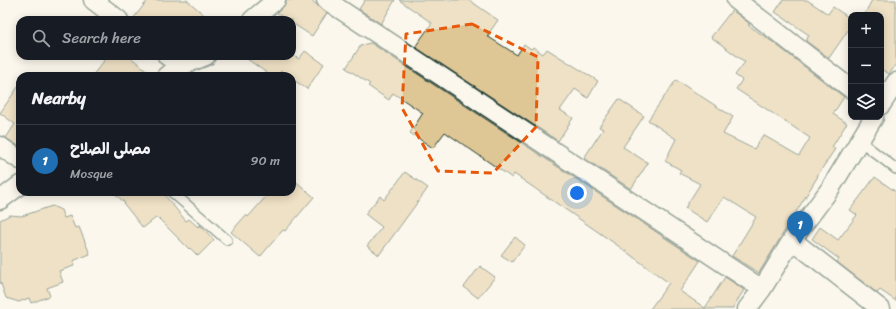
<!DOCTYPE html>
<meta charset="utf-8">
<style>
:root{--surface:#171b24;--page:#20242c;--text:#f1f3f6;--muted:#9ea1a6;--line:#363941;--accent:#1f6fb2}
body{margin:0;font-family:Sriracha,"Playpen Sans Arabic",sans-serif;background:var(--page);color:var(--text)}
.controls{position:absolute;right:12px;top:12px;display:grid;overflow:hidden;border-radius:8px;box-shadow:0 2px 10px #0003}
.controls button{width:36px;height:36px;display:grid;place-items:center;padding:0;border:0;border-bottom:1px solid var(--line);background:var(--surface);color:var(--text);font:20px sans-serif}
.you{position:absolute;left:577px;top:193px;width:14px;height:14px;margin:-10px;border:3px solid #fff;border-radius:50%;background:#1a73e8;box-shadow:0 0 0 6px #1a73e833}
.badge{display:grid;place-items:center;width:26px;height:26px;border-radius:50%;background:var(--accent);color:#fff;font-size:13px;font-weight:700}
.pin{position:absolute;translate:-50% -33px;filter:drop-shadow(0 1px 2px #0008)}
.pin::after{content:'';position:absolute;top:21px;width:14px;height:12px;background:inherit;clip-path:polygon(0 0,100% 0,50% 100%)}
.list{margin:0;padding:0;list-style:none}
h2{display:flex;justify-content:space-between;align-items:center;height:52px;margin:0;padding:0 16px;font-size:17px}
h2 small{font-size:13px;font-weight:400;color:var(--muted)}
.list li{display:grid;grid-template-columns:26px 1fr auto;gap:12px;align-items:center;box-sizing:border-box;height:72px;padding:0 16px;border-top:1px solid var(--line)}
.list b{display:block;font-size:15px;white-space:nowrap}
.list p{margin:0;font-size:13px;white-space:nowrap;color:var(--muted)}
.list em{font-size:13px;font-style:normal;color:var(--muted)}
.icon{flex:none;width:22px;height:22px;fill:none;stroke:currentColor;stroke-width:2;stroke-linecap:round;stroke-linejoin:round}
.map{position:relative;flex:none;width:896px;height:309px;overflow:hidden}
.search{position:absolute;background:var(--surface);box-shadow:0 2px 10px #0003;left:16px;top:16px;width:280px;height:44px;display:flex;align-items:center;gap:10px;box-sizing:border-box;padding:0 14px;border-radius:12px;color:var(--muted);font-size:15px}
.panel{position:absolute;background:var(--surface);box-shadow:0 2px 10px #0003;left:16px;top:72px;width:280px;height:124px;border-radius:12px}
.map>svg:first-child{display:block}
</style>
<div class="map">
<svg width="896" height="309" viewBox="0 0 896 309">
<rect width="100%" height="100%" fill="#fbf7ec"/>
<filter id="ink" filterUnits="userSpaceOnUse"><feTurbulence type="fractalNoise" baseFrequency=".025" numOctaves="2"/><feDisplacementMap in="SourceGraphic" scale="8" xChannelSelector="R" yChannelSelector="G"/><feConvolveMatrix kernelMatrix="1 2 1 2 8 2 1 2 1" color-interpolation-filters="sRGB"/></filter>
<g filter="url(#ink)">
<path fill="#dfc695" stroke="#1f3d34" d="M148,0H187L210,20H132Z
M286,0H311L327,13L312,36L292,23V20H287L277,13L286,4Z
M365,0H395L381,24L359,9Z
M399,0H469L498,20L487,36L517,55L524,44L531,49L533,47L543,54L547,49L598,81L588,98L575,89L560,110L573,118L558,141L415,47L432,23Z
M783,0H807L828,14L833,7L851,19V26L829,58L806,41L809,35L775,12Z
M872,0H896V65L889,74L881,69V15H864Z
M732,10L750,24L748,25L774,43L844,97L833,114L847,123L832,147L835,149L817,176H818L759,273L732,256L756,217L724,197L707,222L685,208L700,184L679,173L681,170L665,161L676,139L648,120L676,80L733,117L723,134L754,149L763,135L799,156L810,138L736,89L742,80L735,75L745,62L711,37Z
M371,43L700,261L680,291L705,308L725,277L744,290L732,309H650L669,283L617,245L514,174L512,178L445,132L433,148L410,133L423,113L393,93L389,100L368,86L370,84L346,68L361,45Z
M305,51L324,64L307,89L292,79V76H288L281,71L277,76H271L243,56H294L299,59Z
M108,56H129L154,76H92Z
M20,84V147L6,138L15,124L0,113Z
M619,99L644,116L623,147L648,163L631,189L584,158L603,129L599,127Z
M405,172L428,188L379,255L367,246L382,227L365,214L380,196L384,200Z
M875,177L896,192V301L880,290L877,293L837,262L839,259L812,239L820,227L838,240L857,215L850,210Z
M292,178L314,197L285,231L283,230L260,257L231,232L246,215L248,217L270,192H292Z
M113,192H162L186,221L189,219L198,227L200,225L214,240L198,256L190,248L189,249L157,217L143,228L124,204L125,203Z
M52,206L61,210L64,218L70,216L75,228L79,227L90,254L73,261L74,266L59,271L63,282L47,288L50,296L31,303L29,298L19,302L6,298L0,281V220L10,215L22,216Z
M515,237L525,245L512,262L501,255Z
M480,266L495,277L478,298L464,287Z"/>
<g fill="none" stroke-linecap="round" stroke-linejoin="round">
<defs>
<path id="service" d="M860,141L896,169
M172,192L227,240"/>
<path id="minor" d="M93,0L119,20
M326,0L762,289
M736,0L851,89
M252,20L276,0
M167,56L181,66
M166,76L181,66L206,56
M881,105L896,82
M0,146L20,160
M0,200L20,185
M792,240L881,309
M747,309L762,289L792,240L830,189L874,117"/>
</defs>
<use href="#service" stroke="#1f3d34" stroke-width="12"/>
<use href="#minor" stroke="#1f3d34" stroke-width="21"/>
<use href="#service" stroke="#fbf7ec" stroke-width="9"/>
<use href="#minor" stroke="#fbf7ec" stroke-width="18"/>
</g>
</g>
<path d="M0 0H896V309H0ZM472,24L538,57L536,127L493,173L438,171L402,108L406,34Z" fill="#fbf7ec" fill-opacity=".55" fill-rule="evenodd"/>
<path fill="none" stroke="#e8590c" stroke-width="3" stroke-dasharray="8 5" stroke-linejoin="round" d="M472,24L538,57L536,127L493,173L438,171L402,108L406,34Z"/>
</svg>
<div class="controls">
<button>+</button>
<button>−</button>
<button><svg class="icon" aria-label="layers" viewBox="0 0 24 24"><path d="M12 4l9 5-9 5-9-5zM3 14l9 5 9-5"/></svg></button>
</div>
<div class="you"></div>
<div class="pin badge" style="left:800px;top:244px">1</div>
<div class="search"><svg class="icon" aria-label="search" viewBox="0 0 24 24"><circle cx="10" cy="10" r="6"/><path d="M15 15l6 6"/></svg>Search here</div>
<section class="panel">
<h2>Nearby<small></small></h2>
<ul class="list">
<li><span class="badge">1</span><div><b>مصلى الصلاح</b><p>Mosque</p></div><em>90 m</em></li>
</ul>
</section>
</div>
